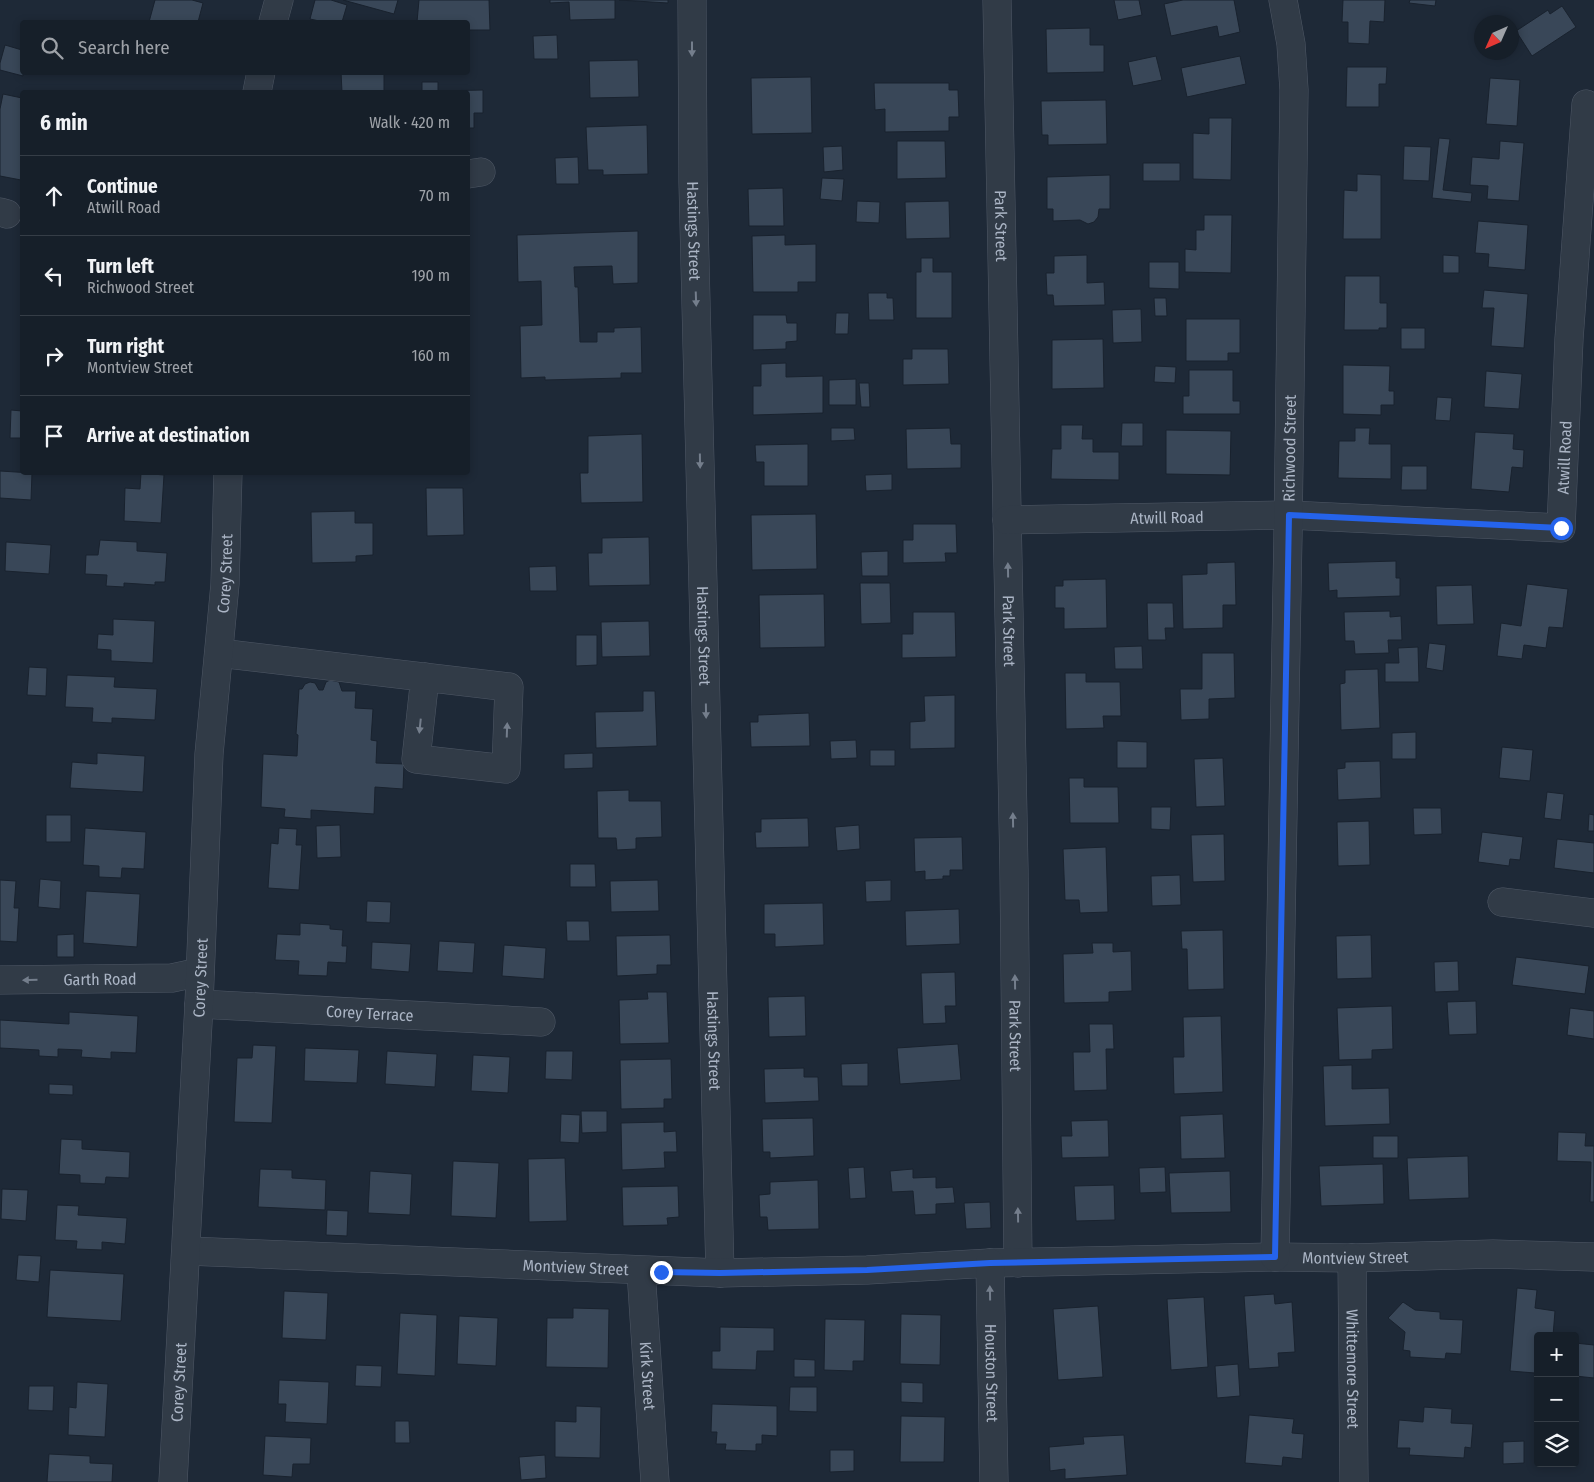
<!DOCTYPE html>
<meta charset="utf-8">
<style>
:root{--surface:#161f29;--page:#232c35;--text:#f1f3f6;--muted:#9ea2a8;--line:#353d46}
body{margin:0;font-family:"Fira Sans Condensed",sans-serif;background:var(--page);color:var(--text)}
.controls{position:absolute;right:15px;bottom:15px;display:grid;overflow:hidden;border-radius:5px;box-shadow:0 2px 8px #0003}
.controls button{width:45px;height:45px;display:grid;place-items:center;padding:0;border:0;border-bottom:1px solid var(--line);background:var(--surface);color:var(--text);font:25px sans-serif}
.compass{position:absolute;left:1474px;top:15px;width:45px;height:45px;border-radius:50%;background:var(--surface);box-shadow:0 2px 8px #0003;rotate:225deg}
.stop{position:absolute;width:15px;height:15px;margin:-11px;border:4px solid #2563eb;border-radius:50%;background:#fff}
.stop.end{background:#2563eb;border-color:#fff;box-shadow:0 1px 5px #0008}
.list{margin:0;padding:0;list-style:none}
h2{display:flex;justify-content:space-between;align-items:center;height:65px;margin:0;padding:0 20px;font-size:21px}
h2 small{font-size:16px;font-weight:400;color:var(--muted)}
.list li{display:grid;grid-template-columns:32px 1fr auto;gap:15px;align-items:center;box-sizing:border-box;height:80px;padding:0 20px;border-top:1px solid var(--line)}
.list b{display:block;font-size:19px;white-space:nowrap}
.list p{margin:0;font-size:16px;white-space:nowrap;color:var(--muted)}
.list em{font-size:16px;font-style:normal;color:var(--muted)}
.icon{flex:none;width:28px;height:28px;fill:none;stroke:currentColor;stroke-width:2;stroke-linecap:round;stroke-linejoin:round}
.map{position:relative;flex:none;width:1594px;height:1482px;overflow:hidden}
.search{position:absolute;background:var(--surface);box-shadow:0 2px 8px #0003;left:20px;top:20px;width:450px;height:55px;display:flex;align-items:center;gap:12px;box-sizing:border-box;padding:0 18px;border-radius:5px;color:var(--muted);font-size:19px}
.panel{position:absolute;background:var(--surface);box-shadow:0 2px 8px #0003;left:20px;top:90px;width:450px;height:385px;border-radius:5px}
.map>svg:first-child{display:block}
</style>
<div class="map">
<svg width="1594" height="1482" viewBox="0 0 1594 1482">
<rect width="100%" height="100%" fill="#1e2937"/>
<path fill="#394758" stroke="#19222e" d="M155,0H192L203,3L198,22H149Z
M315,0H331L347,5L342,22H324L310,19Z
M343,0H398L394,14Z
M419,0H489L490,30H468V22H417Z
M550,0H615V19L570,20L569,2L550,3Z
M619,0H668V3Z
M1114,0H1139L1142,15L1118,20Z
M1183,0H1234L1240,32L1219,37L1217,26L1171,36L1164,4Z
M1343,0H1385L1384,22L1370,21L1369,44L1348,43V22H1342Z
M1410,0H1436L1435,6L1409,3Z
M1562,6L1576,27L1532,56L1516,31L1548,10L1550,14Z
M1090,28V45H1104V72L1047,73L1046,29Z
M557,35L558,59H534L533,36Z
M5,45L22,50L23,76L0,70V63Z
M1156,56L1162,80L1133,86L1128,62Z
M1240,56L1246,84L1187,97L1181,68Z
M638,60L639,97L590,98L589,61Z
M1347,67H1387L1386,84H1379V107H1346Z
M341,72H384V92H342Z
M811,77L812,133L752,134L751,78Z
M1490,78L1520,80L1517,126L1486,124Z
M422,82H438V91L483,90V113H474V128H468V92H414H422Z
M874,83H949V90H958L959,117H949V131L885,132V109L875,110Z
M3,94L22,98L21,180L0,176V109Z
M1106,100L1107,144L1048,145V135H1042L1041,101Z
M1209,118H1232L1231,180L1193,179V133L1209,134Z
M647,125L648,174L603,175V170H588L586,127Z
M1439,138L1450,139L1443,190L1472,193L1471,202L1432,198Z
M897,141H945L946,178L897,179Z
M1500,141L1524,143L1519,201L1487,199L1488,186L1470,185L1472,157L1499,159Z
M842,146L843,170L824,172L823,147Z
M1404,146L1431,147L1429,181L1403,180Z
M578,157L579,184H556L555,158Z
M1143,163H1180V181H1143Z
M1357,174L1381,175V239H1343L1344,190L1357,191Z
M1110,175V209H1099L1098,217L1094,222L1088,224L1080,220L1053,221V209H1047V177Z
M822,178L844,179L842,201L820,199Z
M783,188L784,226H749L748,189Z
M857,201L880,202L879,223L856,222Z
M949,201L950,238L906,239L905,202Z
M1204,215H1232L1231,273L1185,272V249L1196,250V230H1204Z
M1478,221L1528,225L1525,270L1488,267L1489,254L1475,253Z
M638,231V283L613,284L612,266L574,267L575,287H578L580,342H597V332H614V328L641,327L642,373H621V378L545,380V377L521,378L520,326L542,325L541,281L518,282L517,235Z
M785,235V245L816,244V282H798V292H753L752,236Z
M1087,255V283L1104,282L1105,305L1054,306L1053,295H1047L1046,273H1054V256Z
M1443,255L1459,256V273H1443Z
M921,258H933V272H952V318H916V272H921Z
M1149,262H1179V289L1149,288Z
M1345,276H1380V303H1387V328H1379V330H1344Z
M1484,290L1528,294L1524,348L1491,346L1494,308H1482Z
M868,293H887V298H893L894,320H869Z
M1154,298H1166L1167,316H1155Z
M1141,309L1142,342L1113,343L1112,310Z
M836,313H849L848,334H835Z
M753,315H786L787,323H797V341L786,342V349L753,350Z
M1186,319H1240V353H1228V361H1186Z
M1401,328H1425V349H1401Z
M1103,339L1104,388L1052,389V340Z
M912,349H948L949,384L903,385V359H912Z
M786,363V377L823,376V413L753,415V386H761V364Z
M1343,365L1390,366L1389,391H1394V405H1381V415L1343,414Z
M1155,366L1176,367L1175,383L1154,382Z
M1189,370H1233V401H1240V414H1183V396H1189Z
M1486,371L1522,374L1519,409L1484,407Z
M856,379V405H829V380Z
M859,383H869L870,407H861Z
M1437,397L1452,398L1450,421L1435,420Z
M11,410L22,411V438H10Z
M1122,423H1143V446H1121Z
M1061,425H1083L1082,439H1093V452H1119V480L1051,479L1052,449H1061Z
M831,428H854L855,440L831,441Z
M950,428L951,444H961V468L907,469L906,429Z
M1355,428H1370L1369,444H1391V479L1338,478L1339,441H1355Z
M1166,430L1231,431L1230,475L1166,474Z
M1475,432L1514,434L1513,449L1524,450L1523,468L1512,467L1509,492L1471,489Z
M642,434L643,502L581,503L580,473H588V436Z
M808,444V486H764V462H756L755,445Z
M1402,466H1427V490H1401Z
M0,471L32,473L31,500L0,498Z
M141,473L164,475L161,523L124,521L125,488L140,489Z
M892,474V490L866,491L865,475Z
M426,488H463L464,535L427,536Z
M355,511V523H373V555L356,556V562L312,563L311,512Z
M816,514L817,569L752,570L751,515Z
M913,524H956L957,553H945L946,562L903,563V540H913Z
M649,537L650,585L589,586L588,553H602V538Z
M100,540L137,542V551L167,553L165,582H155V585L124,583V587L106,586L107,575L85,574L86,555H98Z
M6,542L51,545L49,574L5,571Z
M888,551V576H862L861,552Z
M1396,561V578H1400V596L1337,598V590L1329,591L1328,563Z
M1235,562L1236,605H1223V628L1183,629L1182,575L1207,574V563Z
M556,566L557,591H530L529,567Z
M1106,579L1107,628L1064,629V608H1055V586H1063V580Z
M860,583H890L891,623L861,624Z
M1527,584L1568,589L1563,628L1549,627L1546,648L1524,645L1522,659L1497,656L1501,623L1521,626Z
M1472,585L1474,624L1437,625L1436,586Z
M824,594L825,647L760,648L759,595Z
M1147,603H1173L1174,628H1165L1166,640H1148Z
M1390,611V617L1401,616L1402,640H1388L1389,653L1355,654L1354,641H1345L1344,612Z
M913,612H955L956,657L902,658V634H913Z
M113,619L155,621L153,663L111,661V650L97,649L98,634L113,635Z
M649,621L650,656L602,657L601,622Z
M576,635H597V665L576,666Z
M1429,643L1446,645L1443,671L1426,668Z
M1142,646L1143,669H1115L1114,647Z
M1418,647L1419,682H1385V663H1399L1398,648Z
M1202,653H1234L1235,698L1209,699V719L1181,720L1180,689H1202Z
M29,667L47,668L46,696L27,695Z
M1378,669L1380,728L1341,730L1340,684L1345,683V670Z
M1065,673H1086V682H1120L1121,716H1103L1104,728L1066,729Z
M67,675L115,677L114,687L157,689L155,720L112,718V723L92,722L93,708L65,707Z
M330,680L339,682L342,691H356L355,708L373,709L371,740L377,741L376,763L404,764L403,789L375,787L374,814L311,810V819L284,817L285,809L261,807L263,754L297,756L298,735L296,734L299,689H302L305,684L310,682L315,683L319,690H323L326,682Z
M643,691H655L657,746L596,748L595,712L643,711Z
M955,695V748L910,749V722L925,721L924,696Z
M809,713L810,746L751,747L750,722H758V715Z
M1416,732V759H1392V733Z
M856,740L857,758L831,759L830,741Z
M1117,741L1147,742V768H1117Z
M1502,747L1533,750L1530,781L1499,778Z
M870,750H895V766H870Z
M97,753L145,756L143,792L70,788L72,762L97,764Z
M593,753V768L564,769V754Z
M1223,758L1225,806L1196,807L1194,759Z
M1380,761L1381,798L1338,800L1337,769L1345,768V762Z
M1069,778H1084V787H1118L1119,823H1070Z
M629,790V801H661L662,837L636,838V849L617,850L616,838H598L597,791Z
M1547,792L1564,794L1561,820L1544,818Z
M1151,807H1171L1170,830L1151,829Z
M1413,808H1441L1442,834L1414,835Z
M1589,814L1594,815V831H1588Z
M46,815H71V842H46Z
M808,818L809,847L756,848L755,832H761V819Z
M1369,821L1370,865L1338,866L1337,822Z
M340,825L341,857L317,858L316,826Z
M859,825L860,849L837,851L835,827Z
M85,828L146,832L144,869L122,868L121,878L99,877V866L83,865Z
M279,828L297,829L296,845H302L299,890L268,888L271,843L278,844Z
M1482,832L1523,837L1520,860L1510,859L1509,866L1478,862Z
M1224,834L1225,881L1193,882L1191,835Z
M962,837L963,870H950V876H943V879L925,880V871L915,872L914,838Z
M1557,839L1594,843V873L1554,868Z
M1106,847L1108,912L1080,913L1079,900H1065L1063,849Z
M570,864H595L596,887H570Z
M1180,875L1181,905L1152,906L1151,876Z
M40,879L61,881L60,909L38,907Z
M0,880L16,881L14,908H19L17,942L0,941Z
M658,880L659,911L611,912L610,881Z
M891,880V901L866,902L865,881Z
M86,891L140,894L137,947L83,943Z
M367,901L391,902L390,923L366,922Z
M823,903L824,945L775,947V934H764V904Z
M959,909L960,944L906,946L905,911Z
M566,921H589L590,941H567Z
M300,923L330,925V929L343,930L342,946H347L346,963L328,962L327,976L298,975L299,961L275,960L277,934L300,935Z
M1223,930L1224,989L1188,990L1187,949H1182L1181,931Z
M74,934V957H57V935Z
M670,935L671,965H657V974L617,976L616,936Z
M1371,935L1372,978L1337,979L1336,936Z
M439,941L475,943L473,973L437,971Z
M372,942L411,944L409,972L371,969Z
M1092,943H1113V952L1131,951L1132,991L1109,992V1002L1064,1003L1063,954L1093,953Z
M504,945L546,948L544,979L502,976Z
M1516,957L1589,966L1585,994L1512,985Z
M1458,961L1459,991L1435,992L1434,962Z
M955,972L956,1006H945L946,1023L923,1024L921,973Z
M647,992H667L669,1043L620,1044L619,1000L648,999Z
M805,996L806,1036L769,1037L768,997Z
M1476,1001L1477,1034L1449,1035L1447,1002Z
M1392,1006L1393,1049L1372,1050V1059L1339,1060L1337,1008Z
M1570,1008L1594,1011V1039L1567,1035Z
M69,1012L138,1016L136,1053L111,1052V1059L81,1057L82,1050L58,1049V1057L39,1056V1050L0,1048V1020L69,1024Z
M1221,1016L1223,1092L1174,1094L1173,1057H1184L1183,1017Z
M1089,1024H1113L1114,1049H1106L1107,1090L1074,1091L1073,1052H1090Z
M958,1044L961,1080L900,1084L897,1048Z
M253,1045L276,1046L272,1123L234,1122L237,1058H252Z
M305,1048L359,1050L357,1083L304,1081Z
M387,1051L437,1054L435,1087L385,1084Z
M546,1051H573L572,1080L545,1079Z
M473,1055L510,1057L508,1093L471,1091Z
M671,1059L672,1099H664V1108L621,1109L620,1060Z
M868,1063V1086H842L841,1064Z
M1352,1065V1089L1389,1088L1390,1124L1325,1126L1323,1066Z
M804,1068V1077H818L819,1101L765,1103L764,1069Z
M49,1084L73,1085V1095L49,1094Z
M581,1111H607V1132L582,1133Z
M561,1114L580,1115L579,1143L560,1142Z
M1223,1114L1225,1158L1181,1159L1180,1116Z
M813,1118L814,1156L770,1158V1152H763L762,1119Z
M1108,1120L1109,1157L1062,1158L1061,1136H1072L1071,1121Z
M664,1122V1132L676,1131L677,1152H664L665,1168L622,1170L621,1123Z
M1558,1132L1586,1133L1585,1146H1594V1202H1590L1591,1162L1557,1161Z
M1373,1136H1398V1158H1373Z
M61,1139L82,1140V1149L130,1152L129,1178L106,1177L105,1184L80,1183V1175L59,1174Z
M1468,1156L1469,1198L1409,1200L1407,1158Z
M565,1158L567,1221L529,1222L528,1159Z
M453,1161L499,1163L496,1218L451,1216Z
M1383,1164L1384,1204L1321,1206L1319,1166Z
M864,1167L866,1198L850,1199L848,1168Z
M1165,1167L1166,1192L1140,1193L1139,1168Z
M260,1169L292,1170V1178L326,1180L325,1210L258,1207Z
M913,1169V1178L936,1177V1188L953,1187L955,1203L936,1204V1214L915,1215L913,1191L892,1192L890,1171Z
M370,1171L412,1174L410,1215L368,1213Z
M1230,1171L1231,1212L1171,1213L1169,1173Z
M818,1180L819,1229L768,1230L767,1217H760L759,1195L770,1194V1182Z
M1114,1185L1115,1220L1076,1221L1074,1186Z
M678,1186L679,1217L667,1218L668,1225L623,1226L622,1187Z
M2,1189L28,1190L26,1221L1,1219Z
M990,1202L991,1228L966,1229L964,1203Z
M57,1205L79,1206L78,1215L127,1218L125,1244L102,1242V1250L76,1249L77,1241L55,1240Z
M327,1210L348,1211L347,1236L326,1235Z
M18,1255L41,1256L39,1282L16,1280Z
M50,1270L124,1274L121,1321L47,1317Z
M1517,1288L1537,1290L1535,1308L1555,1311L1553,1336H1538L1535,1373L1510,1371Z
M284,1291L328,1293L326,1340L282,1338Z
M1274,1294L1275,1304L1292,1302L1295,1352L1278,1353L1279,1367L1249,1369L1244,1296Z
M1204,1297L1208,1367L1171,1370L1167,1299Z
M1403,1302L1415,1310L1440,1312V1319L1463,1320L1461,1354L1446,1353L1445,1359L1410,1357V1351L1403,1350L1405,1332L1388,1318Z
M1098,1306L1103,1377L1058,1380L1053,1309Z
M573,1308L609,1309L608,1368L546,1367L547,1318H573Z
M400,1313L437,1315L435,1376L397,1374Z
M901,1314L941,1315L940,1365L900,1364Z
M459,1316L498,1318L496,1366L457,1364Z
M825,1319L865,1320L864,1361H853V1371L824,1370Z
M720,1327L774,1328V1351H757L756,1370L712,1369V1351H720Z
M1575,1343L1594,1345V1378L1575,1376Z
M794,1359L815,1360V1377H794Z
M1238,1364L1240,1396L1217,1398L1215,1366Z
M356,1365L382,1366L381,1387L355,1386Z
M279,1380L329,1382L327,1424L285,1422L286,1404H278Z
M77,1382L108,1384L105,1437L68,1435L69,1407L76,1408Z
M901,1382L923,1383V1403L901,1402Z
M29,1386H54L53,1411L28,1410Z
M790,1387H817V1412L789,1411Z
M712,1404L777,1406V1436L762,1435V1444H756V1451L725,1450L726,1444H716L717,1432H711Z
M576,1406L601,1407L600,1458L555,1457V1421L576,1422Z
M1424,1407L1452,1409L1451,1423L1473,1424L1471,1448L1465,1447L1464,1458L1409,1455L1410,1448H1397L1399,1420L1423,1422Z
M1249,1415L1294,1419L1292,1433L1304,1434L1302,1459L1283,1457L1282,1466L1245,1463Z
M901,1416L945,1417L944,1462H900Z
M395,1421H409L410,1443H395Z
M1124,1435L1127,1475L1065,1479V1469L1050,1471L1049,1447L1084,1444L1083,1437Z
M265,1436L311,1438L310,1464H293L292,1477L263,1475Z
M1524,1441V1463L1503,1464V1442Z
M830,1450H854V1471L830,1472Z
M49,1454L90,1456V1463L113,1464L112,1482H47Z
M545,1455L546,1478L521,1480L519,1457Z"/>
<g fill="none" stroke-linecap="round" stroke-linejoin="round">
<defs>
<g id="minor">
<path id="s1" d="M692,0L693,182L720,1273"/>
<path id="s2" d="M997,0L1014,870L1018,1263"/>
<path d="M273,22L279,0"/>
<path d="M257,92L261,72"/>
<path d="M468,174L481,172"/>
<path d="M0,212L7,214"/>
<path id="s3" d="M1007,520L1289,515L1561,528L1569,339L1586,104"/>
<path d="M219,653L509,687L506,769L416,759L425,677"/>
<path d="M1502,902L1594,913"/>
<path id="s4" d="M0,980L172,978L200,972"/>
<path id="s5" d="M199,1004L541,1022"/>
<path id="s6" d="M187,1251L720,1273L867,1270L990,1263L1275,1257L1352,1258L1493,1254L1594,1257"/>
<path id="s7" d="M1275,1257L1288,534L1294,90L1291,44L1283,0"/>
<path id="s8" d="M1352,1258L1354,1482"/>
<path id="s9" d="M990,1263L994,1482"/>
<path id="s10" d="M641,1271L655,1482"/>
<path id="s11" d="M173,1482L199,1004L209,754L225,584L228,472"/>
</g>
</defs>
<use href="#minor" stroke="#4f5866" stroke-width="29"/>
<use href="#minor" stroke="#313b47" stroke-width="28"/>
</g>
<defs><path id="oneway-solid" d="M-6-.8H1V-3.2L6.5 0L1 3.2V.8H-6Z" transform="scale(1.25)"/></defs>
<g fill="#747e8c">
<use href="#oneway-solid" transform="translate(692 49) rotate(90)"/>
<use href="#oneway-solid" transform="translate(696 299) rotate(88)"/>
<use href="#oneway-solid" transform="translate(700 461) rotate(89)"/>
<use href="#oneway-solid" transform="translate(1008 570) rotate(-91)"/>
<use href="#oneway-solid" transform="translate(706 711) rotate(89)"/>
<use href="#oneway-solid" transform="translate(420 726) rotate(96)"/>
<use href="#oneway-solid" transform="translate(507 730) rotate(-88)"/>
<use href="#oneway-solid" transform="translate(1013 820) rotate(-91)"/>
<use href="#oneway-solid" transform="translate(30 980) rotate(179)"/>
<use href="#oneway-solid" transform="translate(1015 982) rotate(-91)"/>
<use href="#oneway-solid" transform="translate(1018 1215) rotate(-91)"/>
<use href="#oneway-solid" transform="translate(990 1293) rotate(-91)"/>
</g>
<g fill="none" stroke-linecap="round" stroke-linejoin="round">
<path stroke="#2563eb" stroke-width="6" d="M661,1272L720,1273L867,1270L990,1263L1275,1257L1289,515L1561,528"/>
</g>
<g text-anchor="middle" stroke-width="4" stroke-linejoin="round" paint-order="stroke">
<g font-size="16" fill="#abb5c5" stroke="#17202c">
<text dy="6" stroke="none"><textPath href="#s2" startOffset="226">Park Street</textPath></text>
<text dy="6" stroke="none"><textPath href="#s1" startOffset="231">Hastings Street</textPath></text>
<text dy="6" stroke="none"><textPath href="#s7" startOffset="809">Richwood Street</textPath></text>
<text dy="6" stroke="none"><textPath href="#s3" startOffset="625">Atwill Road</textPath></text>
<text dy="6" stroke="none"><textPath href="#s3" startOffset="160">Atwill Road</textPath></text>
<text dy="6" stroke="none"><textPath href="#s11" startOffset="910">Corey Street</textPath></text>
<text dy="6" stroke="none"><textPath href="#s2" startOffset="631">Park Street</textPath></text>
<text dy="6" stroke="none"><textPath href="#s1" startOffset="636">Hastings Street</textPath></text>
<text dy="6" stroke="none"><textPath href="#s11" startOffset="505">Corey Street</textPath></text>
<text dy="6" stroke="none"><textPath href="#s4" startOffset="100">Garth Road</textPath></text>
<text dy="6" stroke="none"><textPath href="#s5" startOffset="171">Corey Terrace</textPath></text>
<text dy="6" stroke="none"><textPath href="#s2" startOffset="1036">Park Street</textPath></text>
<text dy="6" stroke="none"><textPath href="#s1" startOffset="1041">Hastings Street</textPath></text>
<text dy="6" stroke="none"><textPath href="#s6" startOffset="1169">Montview Street</textPath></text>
<text dy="6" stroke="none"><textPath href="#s6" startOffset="389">Montview Street</textPath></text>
<text dy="6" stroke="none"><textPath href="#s8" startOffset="111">Whittemore Street</textPath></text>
<text dy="6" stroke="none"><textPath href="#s9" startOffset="110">Houston Street</textPath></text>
<text dy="6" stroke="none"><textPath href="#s10" startOffset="105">Kirk Street</textPath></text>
<text dy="6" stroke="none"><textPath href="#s11" startOffset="100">Corey Street</textPath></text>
</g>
</g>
</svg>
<div class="controls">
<button>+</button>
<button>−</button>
<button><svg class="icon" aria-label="layers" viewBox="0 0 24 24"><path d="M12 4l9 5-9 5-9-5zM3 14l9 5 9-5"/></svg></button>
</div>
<svg class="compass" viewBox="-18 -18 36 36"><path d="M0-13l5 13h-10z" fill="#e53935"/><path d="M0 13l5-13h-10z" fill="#9ea2a8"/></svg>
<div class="stop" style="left:1561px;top:528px"></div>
<div class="stop end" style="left:661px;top:1272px"></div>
<div class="search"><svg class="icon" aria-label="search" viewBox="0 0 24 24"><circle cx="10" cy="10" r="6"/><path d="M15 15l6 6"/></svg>Search here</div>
<section class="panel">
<h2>6 min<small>Walk · 420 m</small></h2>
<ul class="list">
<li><svg class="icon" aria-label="ahead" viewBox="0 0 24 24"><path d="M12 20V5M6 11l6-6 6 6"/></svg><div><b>Continue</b><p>Atwill Road</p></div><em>70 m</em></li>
<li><svg class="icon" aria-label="left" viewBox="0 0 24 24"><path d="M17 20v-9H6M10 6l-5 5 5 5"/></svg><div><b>Turn left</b><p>Richwood Street</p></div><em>190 m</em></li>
<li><svg class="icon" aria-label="right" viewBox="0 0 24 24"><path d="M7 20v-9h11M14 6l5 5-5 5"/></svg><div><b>Turn right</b><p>Montview Street</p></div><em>160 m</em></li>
<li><svg class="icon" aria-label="arrive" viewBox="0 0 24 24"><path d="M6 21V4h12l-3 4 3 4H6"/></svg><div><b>Arrive at destination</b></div></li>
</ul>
</section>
</div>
